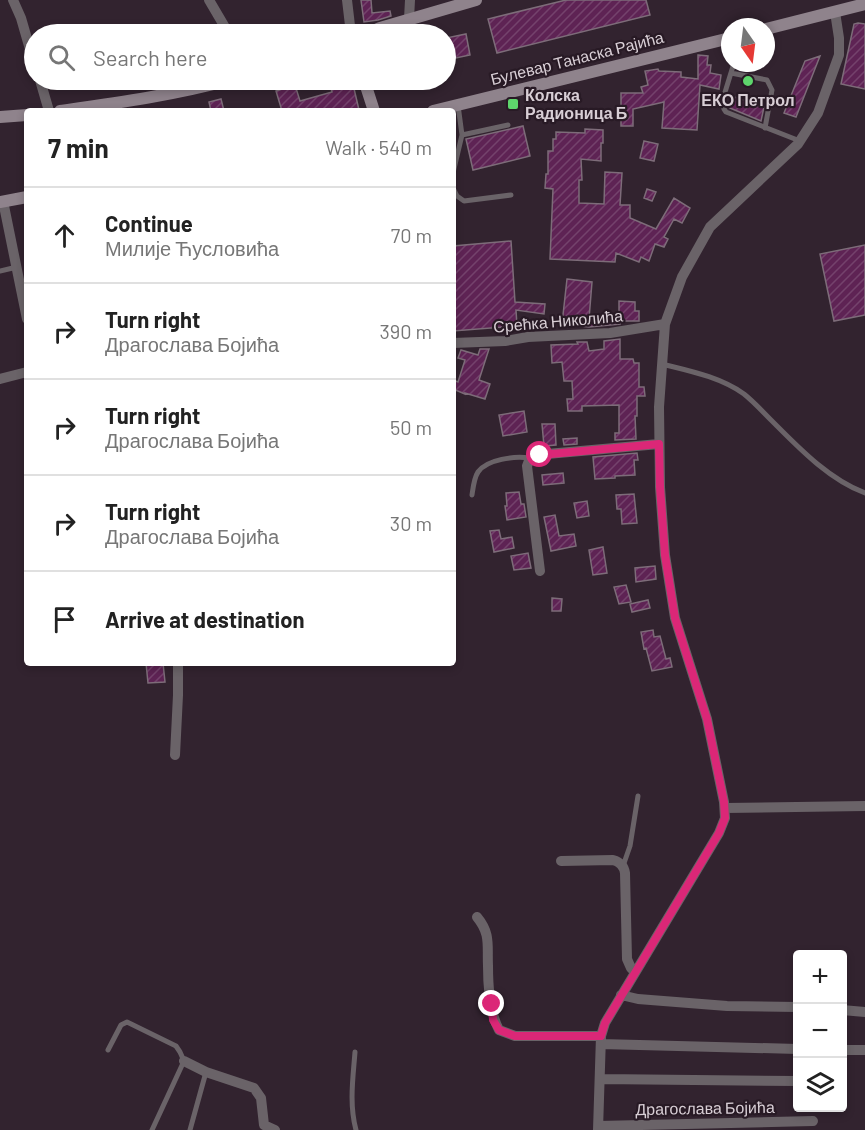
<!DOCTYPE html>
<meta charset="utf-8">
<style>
:root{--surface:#fff;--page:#f2f2f2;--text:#222;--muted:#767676;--line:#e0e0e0}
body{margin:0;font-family:Barlow,sans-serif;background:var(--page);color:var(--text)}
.controls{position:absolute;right:18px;bottom:18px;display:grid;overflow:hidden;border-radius:6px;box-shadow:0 3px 9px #0003}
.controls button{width:54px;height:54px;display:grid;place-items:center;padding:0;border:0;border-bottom:2px solid var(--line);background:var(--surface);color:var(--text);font:30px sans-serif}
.compass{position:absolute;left:721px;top:18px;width:54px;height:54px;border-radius:50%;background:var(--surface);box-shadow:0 3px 9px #0003;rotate:166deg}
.stop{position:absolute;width:18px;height:18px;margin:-14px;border:4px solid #db2777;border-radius:50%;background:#fff}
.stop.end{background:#db2777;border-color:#fff;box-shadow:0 2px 6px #0008}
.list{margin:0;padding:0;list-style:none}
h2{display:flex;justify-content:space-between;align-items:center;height:78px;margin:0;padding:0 24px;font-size:26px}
h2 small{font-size:20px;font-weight:400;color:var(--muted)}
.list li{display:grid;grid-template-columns:39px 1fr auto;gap:18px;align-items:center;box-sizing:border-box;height:96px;padding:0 24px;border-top:2px solid var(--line)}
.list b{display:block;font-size:22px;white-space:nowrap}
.list p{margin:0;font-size:20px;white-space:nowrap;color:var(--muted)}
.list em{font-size:20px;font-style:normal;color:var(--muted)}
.icon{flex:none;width:33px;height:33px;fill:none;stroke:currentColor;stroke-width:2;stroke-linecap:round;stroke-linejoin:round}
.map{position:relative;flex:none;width:865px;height:1130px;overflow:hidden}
.search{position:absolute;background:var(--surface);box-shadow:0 3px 9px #0003;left:24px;top:24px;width:432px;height:66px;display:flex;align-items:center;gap:15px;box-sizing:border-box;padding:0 21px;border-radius:33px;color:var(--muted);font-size:22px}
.panel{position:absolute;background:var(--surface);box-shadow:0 3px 9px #0003;left:24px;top:108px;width:432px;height:558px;border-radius:6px}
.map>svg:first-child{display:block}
</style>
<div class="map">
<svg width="865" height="1130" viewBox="0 0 865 1130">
<defs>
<pattern id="building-hatch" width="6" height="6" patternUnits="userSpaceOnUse" patternTransform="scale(1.5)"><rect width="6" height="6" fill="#5e2354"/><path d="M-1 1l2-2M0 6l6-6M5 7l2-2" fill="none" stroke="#74426c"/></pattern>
</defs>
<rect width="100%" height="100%" fill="#32232f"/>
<path fill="url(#building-hatch)" stroke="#7d6c79" stroke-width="1.5" d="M361,0H371L372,13L390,11L391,16L378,20L364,22Z
M566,0H646L650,15L497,53L488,19Z
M858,23L865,24V89L841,84L854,24Z
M466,34L470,55L446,60V38Z
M698,55L708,56L707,65H711L710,73L721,75L719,89L700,85L697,130L662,128L664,102L633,109V126H621V93H643L641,87L648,85L645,71L658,69L659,71L681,72V77L698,79Z
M820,56L796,117L784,113L805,61Z
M329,80H352L359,110L354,111H282L276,91L295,85L300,101L332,92Z
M734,97L764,107L761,121L730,108Z
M221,99L224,111H211L209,102Z
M523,126L530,156L473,170L466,139Z
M585,129L603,130V143H601V161L581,159L582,180H579V203L604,204L605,172L622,173L620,205H630V218L656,229L674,198L690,208L682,223L674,219L664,237L668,239L664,247L655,244L649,261L641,257L639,262L616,253L615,262L550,259L553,189L545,188L546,174H548V151H553V139H556V132L585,133Z
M644,141L658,144L654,161L640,158Z
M647,189L656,192L652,201L644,198Z
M511,241L515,302L545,304L544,314L516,310L517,326L453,331V246Z
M865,245V315L834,321L820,254Z
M567,279L592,282L589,319L619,318V301L635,302V311H639V321H620V324L589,327L562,324Z
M620,339V359H633L634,363H639V387H644L645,396H637V416H635L636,439L615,440V433H619V405L582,406V411H568L567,399H573L572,381H564L562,362L552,363L551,345L578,344L577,342H587L589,351L604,349V341Z
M480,349H489L479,380L490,384L485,399L465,393V394L453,389V380L458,382L465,360L458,358L461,350L478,355Z
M524,411L527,432L503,436L499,415Z
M542,424H555L556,445L544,446Z
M577,438V444L564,445L563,439Z
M637,453L638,460H634L635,475L615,476V478L595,479L593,457Z
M563,473L564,483L543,485L542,475Z
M519,492L521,504H524L526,517L507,520L505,506H507L506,493Z
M634,494L637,523L622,524L621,509H617L616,495Z
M587,501L589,516L577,518L574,503Z
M555,515L559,536L574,534L576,546L551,551L544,517Z
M499,530L501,539L512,537L514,548L494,552L490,531Z
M603,547L607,573L593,575L589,550Z
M528,553L531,568L514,570L511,556Z
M655,566L656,579L636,582L635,568Z
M626,585L631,602L619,604L614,587Z
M552,598L562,599L561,611H552Z
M648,600L650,608L632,612L630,604Z
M653,630L654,637L660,636L666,659L670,658L672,667L652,671L646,648L644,649L641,632Z
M146,663H163L165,682L148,683Z"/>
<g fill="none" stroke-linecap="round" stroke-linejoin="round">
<path stroke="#6a6368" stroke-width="5" d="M734,63L722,102L724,109L726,112L800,141
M731,73L767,80L772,90L765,128
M462,135L508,125
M453,173L462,135L458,105
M453,188L457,196L464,201L511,195
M0,271L17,267
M662,364C690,371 720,377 744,394C754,402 762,411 771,420C798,447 828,479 865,493
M472,495C473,488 474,478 478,472C487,459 515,456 529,458
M623,866L630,846L638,796
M108,1050L121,1025L127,1022L176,1046L180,1052L184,1061L152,1130
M355,1052C353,1078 349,1104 356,1130
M190,1130L206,1072"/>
<path stroke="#6a6368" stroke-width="10" d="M13,0L21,18L34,63
M209,0L229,34
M347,0L351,34
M409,19L410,0
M40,80L49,111
M3,201L27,319
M453,343L505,341L528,337L610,333L665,324
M0,379L27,372
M540,571L527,466L530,458L536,455L659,444
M175,755L178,695V663
M725,808L865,806
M561,861L613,860C620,862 624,866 625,873L627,959L631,968L635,972
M477,917C491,934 487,945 488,966C488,986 490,1013 499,1030L515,1036H601
M621,995L638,999L727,1006L798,1007
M842,1010L865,1012
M601,1044L798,1049
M842,1050H865
M184,1061L206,1072L254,1088L261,1098L264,1125L275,1130
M600,1079L798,1081
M598,1126L813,1121
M598,1130L601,1036L605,1023L719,833L725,818L724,802L707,719L675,618L665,555L660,487L659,407L665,324L682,277L710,227L798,144L818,113L839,55V38L835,12"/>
<path stroke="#8f838c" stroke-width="12" d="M766,29L865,4
M367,34L380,28L476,0
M364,80L374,111
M60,111C116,103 174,95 229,80
M433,111L730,38
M0,117L27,115
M0,202L27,197"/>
</g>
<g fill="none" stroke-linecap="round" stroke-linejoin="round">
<path stroke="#db2777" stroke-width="8" d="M492,1004L493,1020L499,1030L515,1036H601L605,1023L719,833L725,818L724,802L707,719L675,618L665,555L660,487L659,444L540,455"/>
</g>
<g fill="#5ed56c" stroke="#281a25" stroke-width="2">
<circle cx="748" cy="81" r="6"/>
<rect x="507" y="98" width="12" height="12" rx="3"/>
</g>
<g text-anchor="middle" stroke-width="4.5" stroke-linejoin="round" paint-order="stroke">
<g font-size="16" fill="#d8ced5" stroke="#281a25">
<text transform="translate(577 58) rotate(-14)" y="6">Булевар Танаска Рајића</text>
<text transform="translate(558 321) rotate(-5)" y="6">Срећка Николића</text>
<text transform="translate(705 1108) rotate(-1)" y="6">Драгослава Бојића</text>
</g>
<g font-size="16" font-weight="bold" fill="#d8ced5" stroke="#281a25" text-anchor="start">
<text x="525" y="101">Колска<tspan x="525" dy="18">Радионица Б</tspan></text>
<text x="748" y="106" text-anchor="middle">ЕКО Петрол</text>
</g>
</g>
</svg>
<div class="controls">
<button>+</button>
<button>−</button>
<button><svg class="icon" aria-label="layers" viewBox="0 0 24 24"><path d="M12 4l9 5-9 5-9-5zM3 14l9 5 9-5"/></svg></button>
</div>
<svg class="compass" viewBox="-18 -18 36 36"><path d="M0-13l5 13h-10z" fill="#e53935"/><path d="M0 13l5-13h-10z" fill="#767676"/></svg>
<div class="stop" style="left:540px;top:455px"></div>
<div class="stop end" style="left:492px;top:1004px"></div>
<div class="search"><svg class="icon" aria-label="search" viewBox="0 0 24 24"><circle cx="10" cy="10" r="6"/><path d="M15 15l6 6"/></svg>Search here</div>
<section class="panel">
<h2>7 min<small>Walk · 540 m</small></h2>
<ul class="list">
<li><svg class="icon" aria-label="ahead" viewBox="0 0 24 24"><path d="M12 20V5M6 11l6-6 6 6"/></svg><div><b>Continue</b><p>Милије Ћусловића</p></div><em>70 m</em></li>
<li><svg class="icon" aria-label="right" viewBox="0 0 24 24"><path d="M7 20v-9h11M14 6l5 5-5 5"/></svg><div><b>Turn right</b><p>Драгослава Бојића</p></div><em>390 m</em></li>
<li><svg class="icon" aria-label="right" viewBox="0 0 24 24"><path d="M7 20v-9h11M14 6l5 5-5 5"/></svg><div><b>Turn right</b><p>Драгослава Бојића</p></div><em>50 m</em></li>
<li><svg class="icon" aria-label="right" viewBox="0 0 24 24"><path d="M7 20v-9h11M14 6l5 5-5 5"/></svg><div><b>Turn right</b><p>Драгослава Бојића</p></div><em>30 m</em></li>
<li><svg class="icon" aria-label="arrive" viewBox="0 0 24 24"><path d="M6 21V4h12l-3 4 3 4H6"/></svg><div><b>Arrive at destination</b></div></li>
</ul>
</section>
</div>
